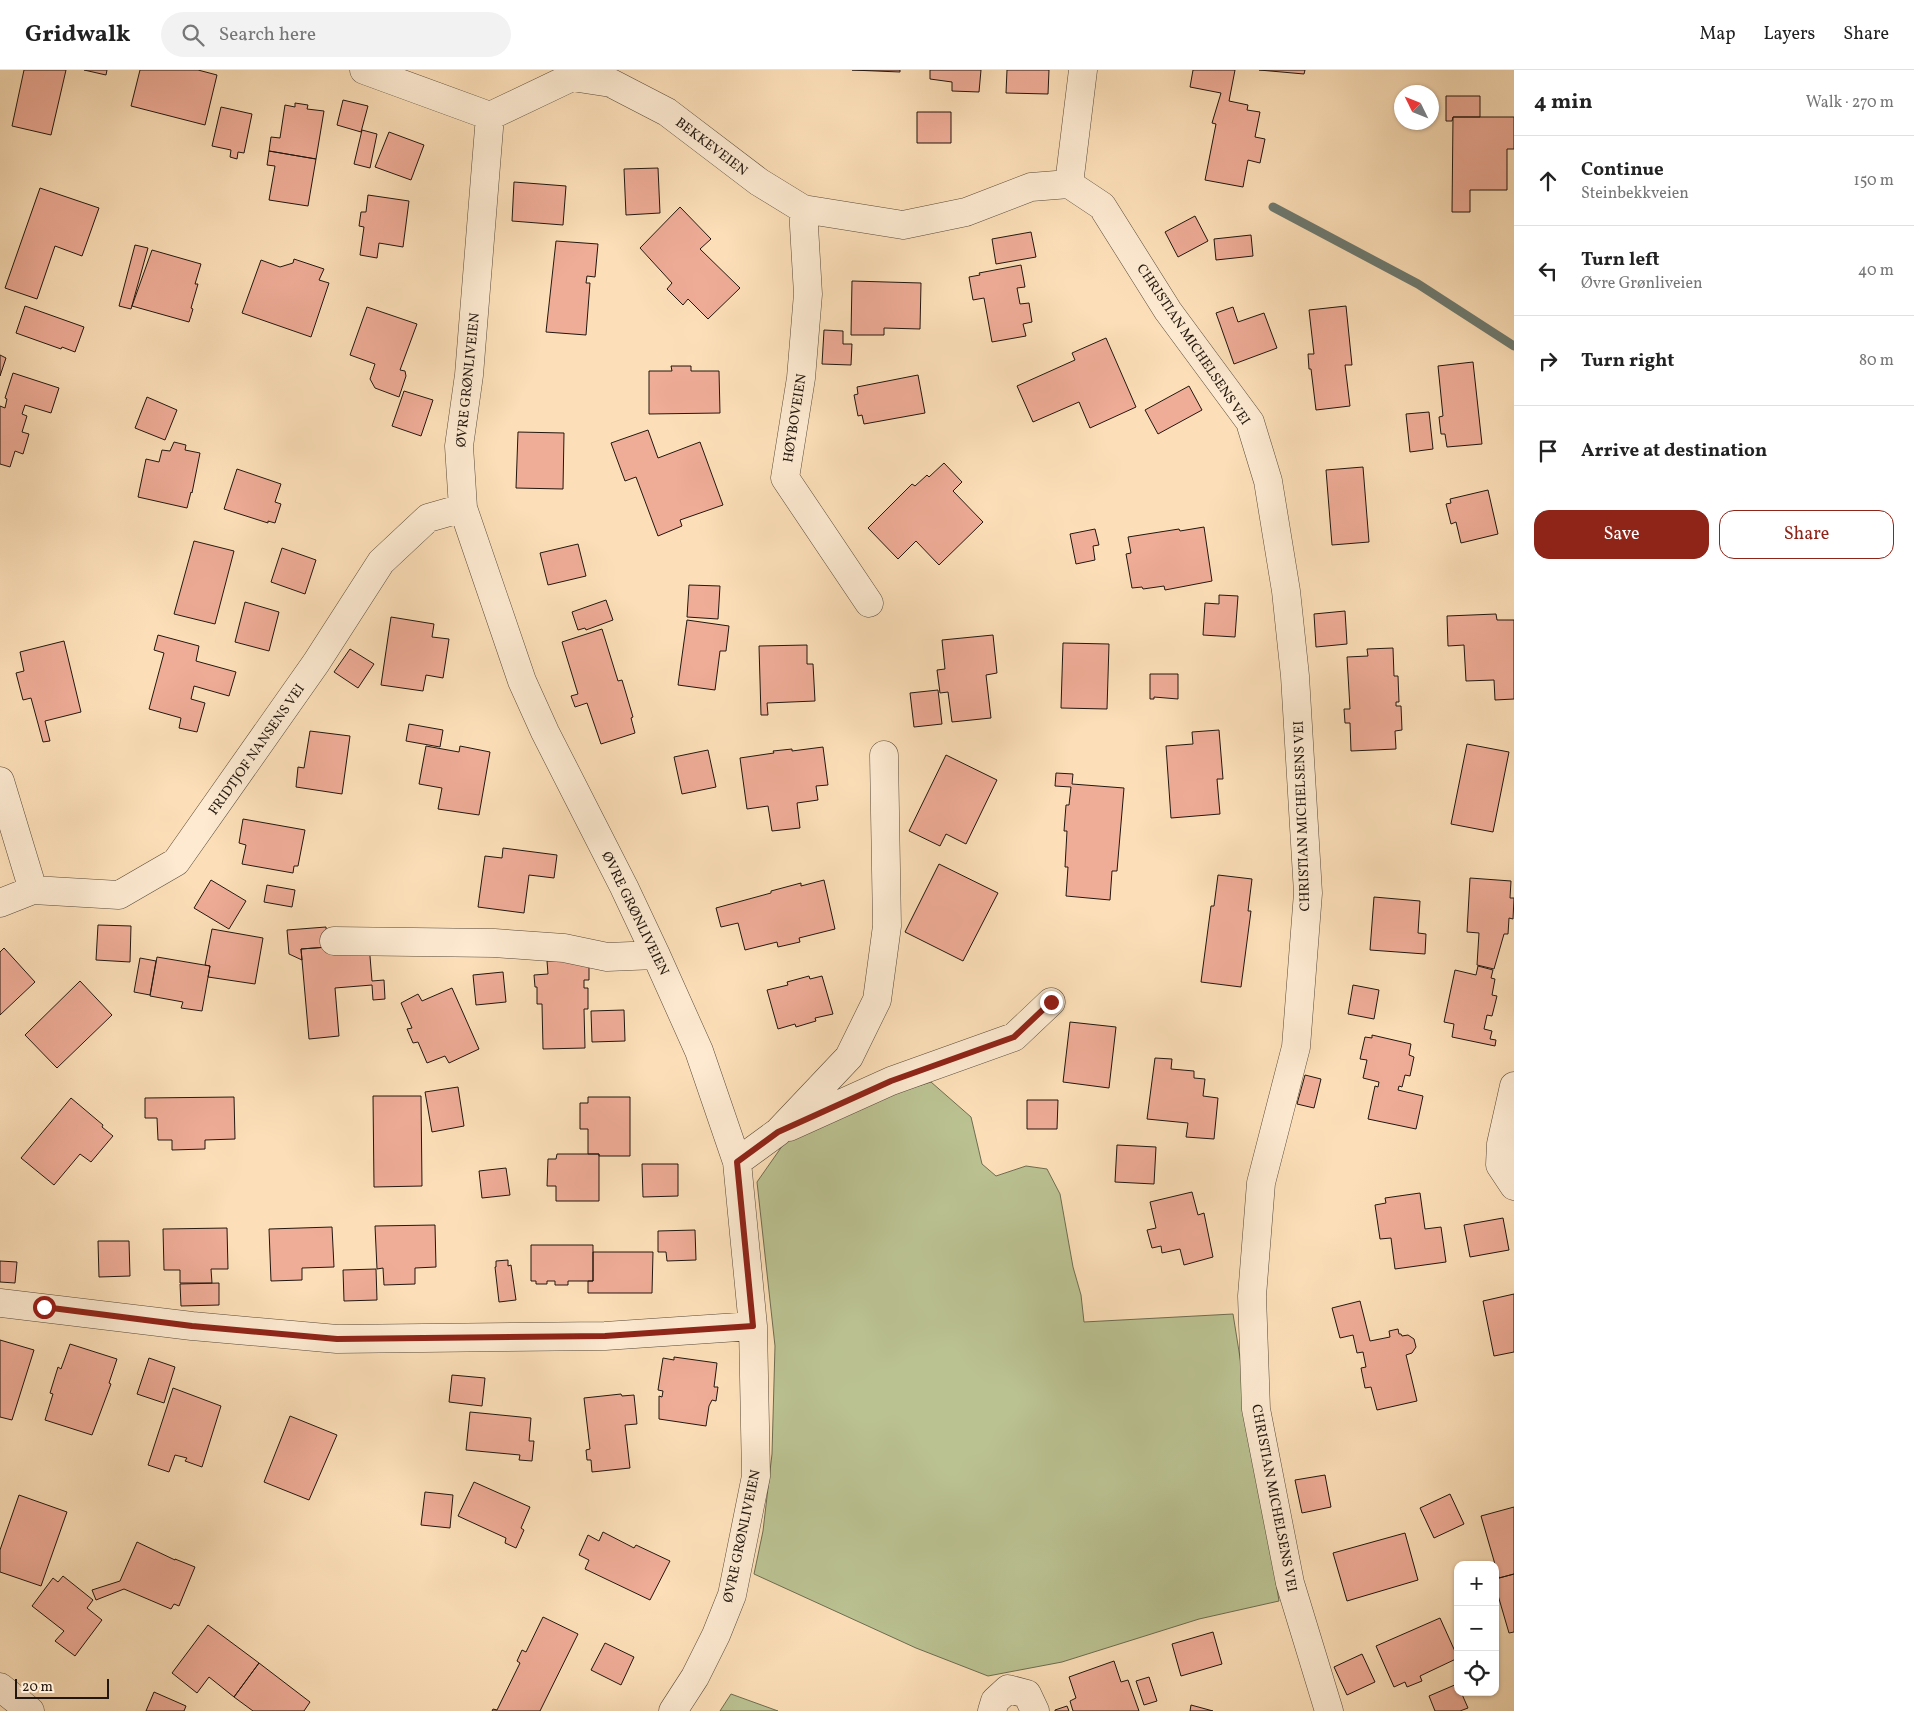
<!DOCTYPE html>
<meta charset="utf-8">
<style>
:root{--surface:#fff;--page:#f2f2f2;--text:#222;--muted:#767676;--line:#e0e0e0;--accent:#8f2418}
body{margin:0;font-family:Vollkorn,serif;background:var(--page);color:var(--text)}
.controls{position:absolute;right:15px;bottom:15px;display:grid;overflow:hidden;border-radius:10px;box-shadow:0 1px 4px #0004}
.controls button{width:45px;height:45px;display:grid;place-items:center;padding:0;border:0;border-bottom:1px solid var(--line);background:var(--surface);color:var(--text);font:25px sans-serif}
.compass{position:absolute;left:1394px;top:15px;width:45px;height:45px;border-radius:50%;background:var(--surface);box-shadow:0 1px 4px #0004;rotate:313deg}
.scale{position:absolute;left:15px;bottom:12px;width:94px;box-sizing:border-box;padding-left:5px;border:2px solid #22170f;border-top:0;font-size:14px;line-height:18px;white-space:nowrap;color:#22170f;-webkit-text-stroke:4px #fdead1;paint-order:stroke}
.stop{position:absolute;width:15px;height:15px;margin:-11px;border:4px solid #8f2418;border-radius:50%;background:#fff}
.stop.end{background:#8f2418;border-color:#fff;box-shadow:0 1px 5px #0008}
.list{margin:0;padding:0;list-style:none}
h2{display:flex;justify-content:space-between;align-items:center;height:65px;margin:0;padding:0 20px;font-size:21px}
h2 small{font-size:16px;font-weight:400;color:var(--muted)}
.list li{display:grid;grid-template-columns:32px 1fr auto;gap:15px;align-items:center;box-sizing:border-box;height:90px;padding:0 20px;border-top:1px solid var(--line)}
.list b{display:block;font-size:19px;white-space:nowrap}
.list p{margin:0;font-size:16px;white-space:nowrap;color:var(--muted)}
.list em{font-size:16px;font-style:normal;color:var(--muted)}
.actions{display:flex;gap:10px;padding:15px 20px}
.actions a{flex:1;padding:11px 0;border:1px solid var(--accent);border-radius:15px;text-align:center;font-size:18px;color:var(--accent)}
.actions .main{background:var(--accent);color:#fff}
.icon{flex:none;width:28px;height:28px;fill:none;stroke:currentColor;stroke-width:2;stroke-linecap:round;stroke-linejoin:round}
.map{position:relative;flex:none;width:1514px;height:1641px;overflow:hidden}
header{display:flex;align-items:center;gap:30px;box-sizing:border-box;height:70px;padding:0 25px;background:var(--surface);border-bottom:1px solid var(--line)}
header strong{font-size:24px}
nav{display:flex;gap:28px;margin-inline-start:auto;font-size:18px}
.search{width:350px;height:45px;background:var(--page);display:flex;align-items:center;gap:12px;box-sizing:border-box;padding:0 18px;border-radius:28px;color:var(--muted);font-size:19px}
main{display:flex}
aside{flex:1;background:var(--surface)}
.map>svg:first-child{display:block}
</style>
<header>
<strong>Gridwalk</strong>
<div class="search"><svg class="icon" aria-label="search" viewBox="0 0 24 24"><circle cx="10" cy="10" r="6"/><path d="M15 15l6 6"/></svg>Search here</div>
<nav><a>Map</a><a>Layers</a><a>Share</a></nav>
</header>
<main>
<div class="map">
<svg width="1514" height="1641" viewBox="0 0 1514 1641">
<rect width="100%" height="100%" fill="#fcdfb8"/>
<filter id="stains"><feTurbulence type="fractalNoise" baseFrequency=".004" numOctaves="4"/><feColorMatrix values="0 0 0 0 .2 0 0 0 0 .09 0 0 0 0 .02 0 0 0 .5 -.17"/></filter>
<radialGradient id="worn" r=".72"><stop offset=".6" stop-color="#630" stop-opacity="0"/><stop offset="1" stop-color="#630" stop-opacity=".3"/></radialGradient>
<path fill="#bbc292" stroke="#6e6c50" d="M931,1012L971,1047L982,1094L996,1106L1026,1096L1047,1099L1060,1124L1073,1197L1081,1225L1084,1252L1233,1244L1279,1531L1199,1549L1062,1592L988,1606L916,1578L754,1504L763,1461L772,1384L775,1276L757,1112L785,1072L863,1033Z
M731,1624L778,1641H720Z"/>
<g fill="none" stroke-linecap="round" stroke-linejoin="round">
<path stroke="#6e7a71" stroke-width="9" d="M1273,137L1418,214L1514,276"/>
</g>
<path fill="#efac97" stroke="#22170f" d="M24,0H66L51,65L12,56Z
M84,0H107L106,5Z
M140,0H198L217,5L205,55L131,36Z
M852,0H900V2Z
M930,0H981L979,22L952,21V12L930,9Z
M1007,0H1049L1048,24L1006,23Z
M1193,0H1235L1229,31L1248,35L1247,40L1260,42L1255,67L1265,69L1260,93L1248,90L1243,117L1205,110L1216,54L1212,53L1221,23L1190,17Z
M1259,0H1305L1304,4Z
M1446,26H1480V47H1453L1452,51H1446Z
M343,30L368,36L361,62L337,55Z
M295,33L308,35L307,39L324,41L316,89L269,81L271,67L280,68L285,35L295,37Z
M221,37L252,44L244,83L238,82L237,89L230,87L231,80L212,76Z
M917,42H951V73H917Z
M1453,47H1514V79H1507V120H1470V142H1452Z
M362,60L377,64L370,98L354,94Z
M389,62L424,75L411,110L375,97Z
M269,81L316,89L308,136L269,130L275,96L267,95Z
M658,98L660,143L626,145L624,99Z
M514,112L566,116L563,155L512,151Z
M40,118L99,138L82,186L55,176L37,229L5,218Z
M368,125L409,131L403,177L379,173L377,188L360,185L364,157L359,156L361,142H366Z
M680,137L711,169L700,179L740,218L708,249L688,229L683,235L667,219L672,213L640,178Z
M1195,146L1208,171L1178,187L1165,162Z
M1031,162L1036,187L996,194L992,169Z
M1251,165L1253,186L1216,190L1214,169Z
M556,171L598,174L595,207L587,206L586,213H590L586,265L546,262Z
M135,175L148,178L131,239L119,236Z
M152,180L201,194L195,214H198L191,238L193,239L189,252L132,236Z
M294,189L324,199L319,210L329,213L311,267L242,243L261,190L280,197L293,193Z
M1021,195L1025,217L1017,218L1020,234L1029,233L1032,252L1023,254L1026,266L992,272L984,228L973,230L969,207L980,205L979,203Z
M852,211L921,213L920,259L884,258V265H851Z
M25,236L84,257L75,282L62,277L61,279L16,263Z
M1346,236L1352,295H1345L1350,336L1316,340L1311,299H1309L1308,284H1314L1309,240Z
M367,237L417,254L400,300L405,301L406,306L399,327L375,318L370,309L375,294L350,285Z
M1233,237L1238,252L1264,243L1277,278L1234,294L1216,243Z
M824,260L843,261V274H852L851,295L822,294Z
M1106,268L1136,337L1090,358L1079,332L1033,352L1017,316L1075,290L1072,283Z
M0,285L6,288L0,306Z
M1473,292L1482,374L1447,377L1445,364H1441L1439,347L1443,346L1438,296Z
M671,296H691V301H719L720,343L649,344V301H672Z
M13,303L59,318L51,343L25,335L22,344L27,346L22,362L29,364L23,384L15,381L10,397L0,394V336L5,338L7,329L5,328Z
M918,305L925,343L864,354L862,345L858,346L854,325L858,324L857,317Z
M1189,316L1202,340L1158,364L1145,340Z
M404,321L433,330L421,366L392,356Z
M147,327L177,340L165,370L135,358Z
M1429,342L1433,379L1410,382L1406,344Z
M648,360L658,388L700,372L723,435L680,450L682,456L658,466L636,407L625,411L611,373Z
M518,362L564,363L563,419L516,418Z
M174,372L186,375L185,380L200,383L192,423L191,422L187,438L138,427L146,389L159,392L162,380L170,381Z
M944,393L962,412L953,421L983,452L939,495L916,471L898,489L868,458L912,414L915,416L927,405L929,407Z
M1363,397L1369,472L1332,475L1326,400Z
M237,399L281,414L275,432L281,434L275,453L268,451V453L224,439Z
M1488,420L1498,464L1461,473L1456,452L1451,454L1446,434L1451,433L1450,429Z
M1204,457L1212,511L1165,520L1164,516L1143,519L1142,517L1132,518L1126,484L1131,483L1128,467L1179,459L1180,461Z
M1095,459L1099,475L1093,476L1095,490L1076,494L1070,464Z
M194,471L234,481L215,554L174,544Z
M578,474L586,506L548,515L540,483Z
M282,478L316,490L305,524L271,512Z
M689,515L720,516L718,549L687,547Z
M1219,525L1238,526L1235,567L1203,565L1205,533L1219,534Z
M606,530L613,550L586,560L585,558L578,560L572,542Z
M245,532L279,542L269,581L235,572Z
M1345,541L1347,574L1316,577L1314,544Z
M1496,544L1497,550H1514V629L1495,630L1494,610L1466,611L1464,575L1448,576L1447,546Z
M391,547L434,554L432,567L449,569L443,608L426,605L423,621L381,615Z
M687,550L729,556L726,581H720L715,620L678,615Z
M602,559L618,611L622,610L633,647L631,648L635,663L601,674L587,633L575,637L571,626L578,624L562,572Z
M158,565L199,576L196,591L236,602L229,626L194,616L191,629L205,633L197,662L179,658L181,648L149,639L164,583L154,580Z
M993,565L997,603L986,605L991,648L952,652L948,622L940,623L937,600L945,599L942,570Z
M64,571L81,642L45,651L50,671L43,672L31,628L23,630L16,603L24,601L20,582Z
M1063,573L1109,574L1107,639L1061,638Z
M807,575V594H813L815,631L767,633L768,645H761L759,576Z
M1393,578L1394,606H1398L1399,632H1396V636H1401L1402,660L1395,661L1396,679L1351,681L1350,653H1345L1344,639H1350L1347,587L1368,586L1367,579Z
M350,579L374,594L358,618L334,602Z
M1150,604H1178V629L1154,627V629H1150Z
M938,620L942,654L914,657L910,623Z
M409,654L443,660L440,677L406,671Z
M1219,660L1223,709H1217L1220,744L1171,748L1166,676L1193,674L1192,662Z
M310,661L350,666L342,724L296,717L298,697L304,698Z
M1467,674L1509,682L1493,762L1451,754Z
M426,676L459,682L460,676L490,682L479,745L438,739L442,718L419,714Z
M823,677L828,715L816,716L818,730L797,733L800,758L772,761L768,736L747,739L740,688L774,683L773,681L792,679V681Z
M708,680L716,717L682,724L674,687Z
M946,685L997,710L966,774L946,764L940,776L909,761Z
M1056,703L1073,704L1072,714L1124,718L1117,801H1112L1110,830L1066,826L1068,797H1065L1067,761H1064L1066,735H1069L1071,717L1055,716Z
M243,749L305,760L298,796H294L293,803L242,794L246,775L239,773Z
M503,778L557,785L554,808L529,805L524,843L478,837L485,786L502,788Z
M939,794L998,823L963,891L905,862Z
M1218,805L1252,809L1248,841H1251L1241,917L1201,912L1211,836H1214Z
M1470,808L1511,811L1510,828H1514L1513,849L1509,848L1508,864H1504L1494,899L1477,895L1479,863L1467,862Z
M211,810L246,831L229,859L194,838Z
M824,810L835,859L799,868L800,872L778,877L777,872L745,880L738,853L721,857L716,838L771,823V821L801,813V816Z
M267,815L295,820L292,837L264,832Z
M1374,827L1420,831L1418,863L1426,864L1425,884L1370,880Z
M98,855L131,856L130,892L96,890Z
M326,857L328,877L301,879L302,890L289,884L287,860Z
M212,859L263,868L255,914L208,907L210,896L205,895Z
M369,874L372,911L384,910L385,929L373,930L372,915L335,918L339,966L309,969L301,879Z
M4,878L35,912L0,945V882Z
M157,887L210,896L202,941L181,938L183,932L150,926Z
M140,888L156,891L150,925L134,922Z
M589,890V910H584V918H588V939H584L585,978L543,979L542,934H537V917H535L534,905L548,904L547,891Z
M1478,896L1493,900L1491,908L1495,909L1492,925L1497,926L1492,946L1487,945L1484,959L1492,961L1490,969L1496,970L1495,976L1452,967L1454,954L1444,952L1455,900L1476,905Z
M503,902L506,932L476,935L473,905Z
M809,906L810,909L822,906L833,944L815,948L816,951L796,957L795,954L778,959L767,920L788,915L787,912Z
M80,911L112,945L57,998L25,965Z
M1353,915L1379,920L1374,949L1348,944Z
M452,918L479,979L449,993L445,986L427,993L418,972L413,973L407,959L412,958L401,933L418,924L422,931Z
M624,940L625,971L592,972L591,941Z
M1070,952L1116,957L1109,1018L1063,1012Z
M1372,965L1411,974L1409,985L1414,987L1410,1006L1405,1005L1402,1017L1399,1016L1398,1020L1423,1026L1416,1059L1368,1049L1375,1016L1378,1017L1379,1012L1363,1008L1367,990L1360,989L1365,967L1372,968Z
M1155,988L1172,989L1171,999L1194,1001V1008L1205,1009L1203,1026L1218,1028L1214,1069L1186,1067L1188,1053L1147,1049Z
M1305,1005L1321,1009L1314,1038L1297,1034Z
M458,1017L464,1056L432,1062L425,1022Z
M373,1026H421L422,1116L374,1117Z
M234,1027L235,1069L205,1070V1079L172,1080V1070H158L157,1048H145V1028Z
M588,1027H630V1086H599V1084H588V1059H580V1033H588Z
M71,1028L103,1055L102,1057L113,1066L91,1092L80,1084L54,1115L21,1088Z
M1027,1030H1058L1057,1059H1027Z
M1117,1075L1156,1077L1154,1114L1115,1112Z
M557,1084H599V1131H556V1116H547L548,1089H556Z
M642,1094H678V1126L643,1127Z
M506,1098L510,1125L482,1128L479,1101Z
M1192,1122L1198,1145L1204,1143L1213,1187L1184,1195L1180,1179L1162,1183L1161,1176L1152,1178L1147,1160L1156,1158L1150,1132Z
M1420,1123L1425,1159L1441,1157L1446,1192L1395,1199L1391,1168L1380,1169L1375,1135L1386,1133L1385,1128Z
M1503,1148L1509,1180L1470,1187L1464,1155Z
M435,1155L436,1197L415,1198V1214L384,1215L383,1198L377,1199L375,1156Z
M332,1157L334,1197L302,1198V1210L271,1211L269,1159Z
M227,1158L228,1199H211L212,1213H180V1200H164L163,1159Z
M695,1160L696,1190L667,1191L666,1182H658V1161Z
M98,1171H129L130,1206L99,1207Z
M531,1175H593V1211H568V1215H555V1211H547V1214H536V1211H531Z
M593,1182H653L652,1223H588V1211H593Z
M508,1190V1196L511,1195L516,1230L499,1232L495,1197H496V1191Z
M0,1191L17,1192L15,1213L0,1212Z
M376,1199L377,1230L344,1231L343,1200Z
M219,1213V1235L181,1236L180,1214Z
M1514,1224V1282L1494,1286L1483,1231Z
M1360,1231L1370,1271L1390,1267L1389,1261L1398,1259L1399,1264H1401L1402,1266L1408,1265L1414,1269L1416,1277L1412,1283L1406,1285L1417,1331L1377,1340L1371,1317L1365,1318L1361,1298L1366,1297L1363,1282L1357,1283L1353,1265L1340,1268L1332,1238Z
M0,1270L34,1280L12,1350L0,1347Z
M70,1274L117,1289L109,1313L111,1314L92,1365L45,1350L53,1324L50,1323L58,1297L61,1299Z
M674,1287L717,1293L714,1317H718L716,1331L712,1330L709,1336L706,1356L659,1349V1326L662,1327L663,1321L658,1320L663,1288L674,1290Z
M149,1288L175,1297L164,1333L137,1324Z
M452,1305L485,1308L482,1336L449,1332Z
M173,1318L221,1336L202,1397L185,1391L187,1388L175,1385L169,1402L148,1395Z
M621,1324L622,1326L634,1325L637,1354L625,1355L630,1398L592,1402L591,1390H587L586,1380L590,1379L584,1328Z
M470,1342L531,1348L529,1371H534L532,1391L519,1390L520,1385L466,1380Z
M290,1346L337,1365L309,1430L264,1412Z
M1325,1405L1331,1437L1302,1443L1295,1410Z
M474,1412L530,1437L521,1458L524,1460L516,1478L505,1473L506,1468L458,1446Z
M425,1422L453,1425L450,1458L421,1455Z
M1450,1424L1464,1454L1434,1468L1420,1438Z
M19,1425L67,1442L41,1516L0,1502V1480Z
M1514,1437V1504L1499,1508L1481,1446Z
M603,1462L634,1478L636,1475L670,1491L650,1530L585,1499L589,1490L579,1485L588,1465L599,1471Z
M1405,1463L1418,1510L1347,1531L1333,1483Z
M137,1472L175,1490V1489L195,1497L179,1536L174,1534L171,1539L124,1519L96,1530L92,1520L120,1511Z
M1498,1504L1499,1508L1514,1504V1562L1509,1563L1495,1515V1505Z
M63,1506L93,1530L87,1538L102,1550L75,1586L55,1571L64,1561L32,1536L53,1508L58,1512Z
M543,1547L578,1564L540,1641H492L493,1639L497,1640L520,1593L517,1591L522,1580L526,1582Z
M1440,1548L1458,1588L1420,1606L1422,1611L1407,1617L1405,1612L1394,1617L1376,1576Z
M208,1555L259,1593L234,1627L209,1607L197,1623L172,1603Z
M1213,1562L1222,1594L1181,1606L1172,1574Z
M605,1573L634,1587L621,1615L591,1600Z
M1362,1584L1375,1612L1347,1625L1334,1597Z
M1114,1591L1121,1612L1128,1610L1139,1641H1073L1070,1631L1076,1628L1069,1607Z
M259,1593L310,1632L304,1641H253L234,1627Z
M1149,1607L1157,1631L1144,1635L1136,1611Z
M1457,1614L1458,1622H1461L1468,1638L1460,1641H1435L1429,1626Z
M154,1622L186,1636L184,1641H146Z
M1191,1635L1213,1641H1190Z
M1067,1636L1069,1641H1055V1640Z"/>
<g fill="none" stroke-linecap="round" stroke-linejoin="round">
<defs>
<path id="minor" d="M364,0L490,46L572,7L611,13L667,42L759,112L803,139L903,155L966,142L1031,117L1069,114
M490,46L469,305L459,376L463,438L522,611L545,662L624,817L656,885L699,981L737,1092L753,1256L756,1406L732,1525L716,1565L695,1607L673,1641
M1069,114L1102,136L1168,241L1250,352L1268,411L1286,521L1295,606L1308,823L1296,977L1261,1113L1252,1226L1256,1339L1290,1513L1329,1641
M1069,114L1083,0
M803,139L808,224L801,308L785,408L869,533
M0,711L33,820
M0,833L33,820L119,825L176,792L316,593L381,492L428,448L463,438
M334,871L494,873L564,878L607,887L656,885
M1514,1016L1501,1074L1500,1095L1514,1116
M789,1057L891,1011L1014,967L1051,932
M737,1092L778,1062L849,987L877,930L887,856L884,685
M0,1233L192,1256L337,1269L605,1266L753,1256
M0,1617L30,1641
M992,1641L995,1631L1008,1619L1027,1624L1035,1641"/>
</defs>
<use href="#minor" stroke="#584939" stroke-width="29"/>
<use href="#minor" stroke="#fdead1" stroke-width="28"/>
</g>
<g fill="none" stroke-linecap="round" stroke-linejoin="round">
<path stroke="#8f2418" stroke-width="6" d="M44,1237L192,1256L337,1269L605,1266L753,1256L737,1092L778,1062L891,1011L1014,967L1051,932"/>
</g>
<g text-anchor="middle" stroke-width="5" stroke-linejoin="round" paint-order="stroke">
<g font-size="14" fill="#22170f" stroke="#fdead1">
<text transform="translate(712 76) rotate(37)" y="5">BEKKEVEIEN</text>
<text transform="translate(1194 274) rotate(56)" y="5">CHRISTIAN MICHELSENS VEI</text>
<text transform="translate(467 310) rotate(-84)" y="5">ØVRE GRØNLIVEIEN</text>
<text transform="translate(794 348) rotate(-81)" y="5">HØYBOVEIEN</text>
<text transform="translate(256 679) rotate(-55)" y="5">FRIDTJOF NANSENS VEI</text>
<text transform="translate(1301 746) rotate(-92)" y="5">CHRISTIAN MICHELSENS VEI</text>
<text transform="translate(636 843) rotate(64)" y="5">ØVRE GRØNLIVEIEN</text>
<text transform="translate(1275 1428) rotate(79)" y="5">CHRISTIAN MICHELSENS VEI</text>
<text transform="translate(741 1466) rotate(-78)" y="5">ØVRE GRØNLIVEIEN</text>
</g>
</g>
<rect width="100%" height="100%" filter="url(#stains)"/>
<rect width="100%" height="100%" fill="url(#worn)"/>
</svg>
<div class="controls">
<button>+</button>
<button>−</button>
<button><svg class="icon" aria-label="locate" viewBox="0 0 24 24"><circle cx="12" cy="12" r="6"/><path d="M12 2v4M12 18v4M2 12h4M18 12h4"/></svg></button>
</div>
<svg class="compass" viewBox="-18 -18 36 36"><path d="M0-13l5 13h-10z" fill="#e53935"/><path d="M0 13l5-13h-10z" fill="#767676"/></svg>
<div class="scale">20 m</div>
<div class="stop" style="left:44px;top:1237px"></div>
<div class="stop end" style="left:1051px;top:932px"></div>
</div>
<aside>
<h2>4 min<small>Walk · 270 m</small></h2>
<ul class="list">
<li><svg class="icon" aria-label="ahead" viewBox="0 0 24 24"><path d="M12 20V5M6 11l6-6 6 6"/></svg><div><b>Continue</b><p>Steinbekkveien</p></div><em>150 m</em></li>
<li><svg class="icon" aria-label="left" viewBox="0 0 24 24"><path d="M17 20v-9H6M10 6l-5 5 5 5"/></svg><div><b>Turn left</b><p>Øvre Grønliveien</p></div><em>40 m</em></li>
<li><svg class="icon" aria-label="right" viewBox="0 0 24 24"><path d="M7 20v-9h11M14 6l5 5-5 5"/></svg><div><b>Turn right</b></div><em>80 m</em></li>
<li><svg class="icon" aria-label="arrive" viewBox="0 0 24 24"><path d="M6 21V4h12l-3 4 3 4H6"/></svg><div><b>Arrive at destination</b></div></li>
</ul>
<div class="actions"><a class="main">Save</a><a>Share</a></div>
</aside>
</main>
